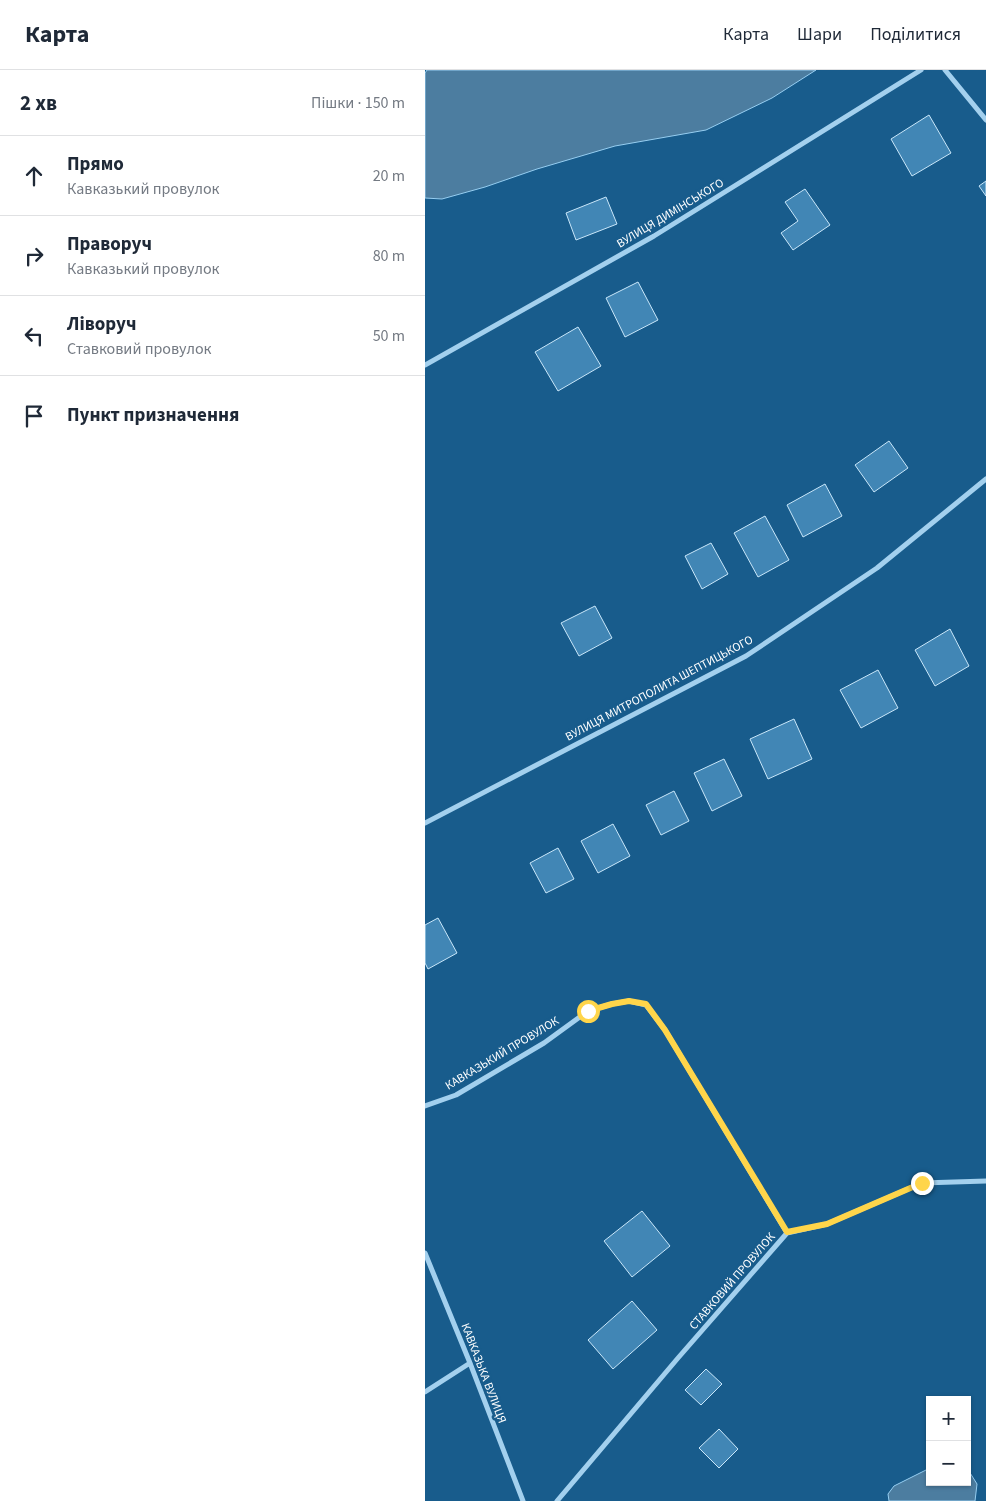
<!DOCTYPE html>
<html lang="uk">
<meta charset="utf-8">
<style>
:root{--surface:#fff;--page:#f6f6f7;--text:#1f2937;--muted:#747a83;--line:#e0e1e3}
body{margin:0;font-family:"Source Sans 3",sans-serif;background:var(--page);color:var(--text)}
.controls{position:absolute;right:15px;bottom:15px;display:grid;overflow:hidden;border-radius:0px;box-shadow:0 1px 4px #0004}
.controls button{width:45px;height:45px;display:grid;place-items:center;padding:0;border:0;border-bottom:1px solid var(--line);background:var(--surface);color:var(--text);font:25px sans-serif}
.stop{position:absolute;width:15px;height:15px;margin:-11px;border:4px solid #ffd54a;border-radius:50%;background:#fff}
.stop.end{background:#ffd54a;border-color:#fff;box-shadow:0 1px 5px #0008}
.list{margin:0;padding:0;list-style:none}
h2{display:flex;justify-content:space-between;align-items:center;height:65px;margin:0;padding:0 20px;font-size:21px}
h2 small{font-size:16px;font-weight:400;color:var(--muted)}
.list li{display:grid;grid-template-columns:32px 1fr auto;gap:15px;align-items:center;box-sizing:border-box;height:80px;padding:0 20px;border-top:1px solid var(--line)}
.list b{display:block;font-size:19px;white-space:nowrap}
.list p{margin:0;font-size:16px;white-space:nowrap;color:var(--muted)}
.list em{font-size:16px;font-style:normal;color:var(--muted)}
.icon{flex:none;width:28px;height:28px;fill:none;stroke:currentColor;stroke-width:2;stroke-linecap:round;stroke-linejoin:round}
.map{position:relative;flex:none;width:561px;height:1431px;overflow:hidden}
header{display:flex;align-items:center;gap:30px;box-sizing:border-box;height:70px;padding:0 25px;background:var(--surface);border-bottom:1px solid var(--line)}
header strong{font-size:24px}
nav{display:flex;gap:28px;margin-inline-start:auto;font-size:18px}
main{display:flex}
aside{flex:1;background:var(--surface)}
.map>svg:first-child{display:block}
</style>
<header>
<strong>Карта</strong>
<nav><a>Карта</a><a>Шари</a><a>Поділитися</a></nav>
</header>
<main>
<aside>
<h2>2 хв<small>Пішки · 150 m</small></h2>
<ul class="list">
<li><svg class="icon" aria-label="ahead" viewBox="0 0 24 24"><path d="M12 20V5M6 11l6-6 6 6"/></svg><div><b>Прямо</b><p>Кавказький провулок</p></div><em>20 m</em></li>
<li><svg class="icon" aria-label="right" viewBox="0 0 24 24"><path d="M7 20v-9h11M14 6l5 5-5 5"/></svg><div><b>Праворуч</b><p>Кавказький провулок</p></div><em>80 m</em></li>
<li><svg class="icon" aria-label="left" viewBox="0 0 24 24"><path d="M17 20v-9H6M10 6l-5 5 5 5"/></svg><div><b>Ліворуч</b><p>Ставковий провулок</p></div><em>50 m</em></li>
<li><svg class="icon" aria-label="arrive" viewBox="0 0 24 24"><path d="M6 21V4h12l-3 4 3 4H6"/></svg><div><b>Пункт призначення</b></div></li>
</ul>
</aside>
<div class="map">
<svg width="561" height="1431" viewBox="0 0 561 1431">
<rect width="100%" height="100%" fill="#185c8c"/>
<path fill="#4c7da0" stroke="#96cef1" d="M2,0H391L347,28L281,60L190,76L112,99L60,117L17,129L0,128V3Z
M505,1398V1412H542V1398L552,1414L550,1431H464L463,1424L469,1416Z"/>
<path fill="#4186b5" stroke="#c9e7fa" d="M504,45L526,83L487,106L466,69Z
M561,111V126L554,116Z
M380,119L405,155L368,180L356,163L373,151L360,132Z
M181,127L192,154L151,170L141,143Z
M213,212L233,250L200,267L181,228Z
M153,257L176,296L133,321L110,282Z
M464,371L483,398L449,422L430,395Z
M400,414L417,446L378,467L362,435Z
M340,446L364,490L333,507L309,463Z
M286,473L303,504L277,519L260,486Z
M170,536L187,568L154,586L136,553Z
M525,559L544,596L510,616L490,580Z
M453,600L473,638L436,658L415,620Z
M369,649L387,689L343,709L325,669Z
M299,689L317,726L287,741L269,703Z
M249,721L264,751L236,765L221,735Z
M188,754L205,786L173,803L156,771Z
M133,778L149,809L121,823L105,793Z
M13,848L32,883L3,899L0,893V855Z
M217,1141L245,1176L207,1207L179,1171Z
M207,1231L232,1260L188,1299L163,1270Z
M281,1299L297,1314L276,1335L260,1320Z
M294,1359L313,1379L294,1398L274,1378Z"/>
<g fill="none" stroke-linecap="round" stroke-linejoin="round">
<path stroke="#a3d0ee" stroke-width="5" d="M520,0L561,50
M0,295L229,166L496,0
M0,753L321,586L452,498L561,409
M0,1036L31,1025L119,973L163,941L187,934L204,931L221,935L240,960L362,1163
M0,1183L45,1293L98,1431
M0,1322L45,1293
M132,1431L253,1288L362,1163L402,1154L497,1113L561,1111"/>
</g>
<g fill="none" stroke-linecap="round" stroke-linejoin="round">
<path stroke="#ffd54a" stroke-width="6" d="M163,941L187,934L204,931L221,934L240,960L362,1162L402,1154L497,1113"/>
</g>
<g text-anchor="middle" stroke-width="5" stroke-linejoin="round" paint-order="stroke">
<g font-size="12" fill="#fff" stroke="#185c8c">
<text transform="translate(245 143) rotate(-31)" y="4">ВУЛИЦЯ ДИМІНСЬКОГО</text>
<text transform="translate(234 618) rotate(-28)" y="4">ВУЛИЦЯ МИТРОПОЛИТА ШЕПТИЦЬКОГО</text>
<text transform="translate(77 983) rotate(-31)" y="4">КАВКАЗЬКИЙ ПРОВУЛОК</text>
<text transform="translate(307 1211) rotate(-49)" y="4">СТАВКОВИЙ ПРОВУЛОК</text>
<text transform="translate(59 1303) rotate(69)" y="4">КАВКАЗЬКА ВУЛИЦЯ</text>
</g>
</g>
</svg>
<div class="controls">
<button>+</button>
<button>−</button>
</div>
<div class="stop" style="left:163px;top:941px"></div>
<div class="stop end" style="left:497px;top:1113px"></div>
</div>
</main>
